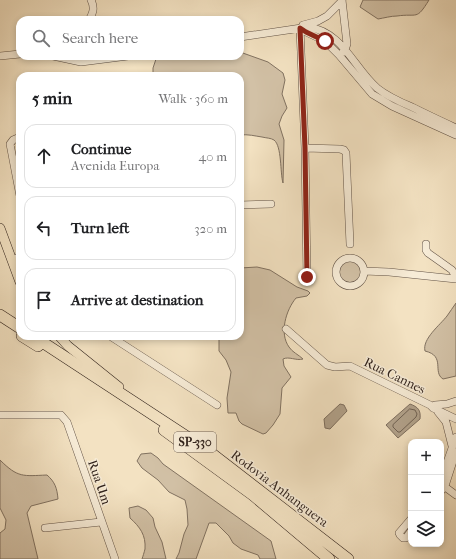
<!DOCTYPE html>
<meta charset="utf-8">
<style>
:root{--surface:#fff;--page:#f2f2f2;--text:#202124;--muted:#757577;--line:#e0e0e0}
body{margin:0;font-family:"IM FELL French Canon",serif;background:var(--page);color:var(--text)}
.controls{position:absolute;right:12px;bottom:12px;display:grid;overflow:hidden;border-radius:8px;box-shadow:0 2px 6px #0003}
.controls button{width:36px;height:36px;display:grid;place-items:center;padding:0;border:0;border-bottom:1px solid var(--line);background:var(--surface);color:var(--text);font:20px sans-serif}
.stop{position:absolute;width:12px;height:12px;margin:-9px;border:3px solid #8f2418;border-radius:50%;background:#fff}
.stop.end{background:#8f2418;border-color:#fff;box-shadow:0 1px 4px #0008}
.list{margin:0;padding:0;list-style:none}
h2{display:flex;justify-content:space-between;align-items:center;height:52px;margin:0;padding:0 16px;font-size:17px}
h2 small{font-size:13px;font-weight:400;color:var(--muted)}
.list li{display:grid;grid-template-columns:26px 1fr auto;gap:12px;align-items:center;box-sizing:border-box;height:64px;margin:0 8px 8px;padding:0 8px;border:1px solid var(--line);border-radius:12px}
.list b{display:block;font-size:15px;white-space:nowrap}
.list p{margin:0;font-size:13px;white-space:nowrap;color:var(--muted)}
.list em{font-size:13px;font-style:normal;color:var(--muted)}
.icon{flex:none;width:22px;height:22px;fill:none;stroke:currentColor;stroke-width:2;stroke-linecap:round;stroke-linejoin:round}
.map{position:relative;flex:none;width:456px;height:559px;overflow:hidden}
.search{position:absolute;background:var(--surface);box-shadow:0 2px 6px #0003;left:16px;top:16px;width:228px;height:44px;display:flex;align-items:center;gap:10px;box-sizing:border-box;padding:0 14px;border-radius:12px;color:var(--muted);font-size:15px}
.panel{position:absolute;background:var(--surface);box-shadow:0 2px 6px #0003;left:16px;top:72px;width:228px;height:268px;border-radius:12px}
.map>svg:first-child{display:block}
</style>
<div class="map">
<svg width="456" height="559" viewBox="0 0 456 559">
<rect width="100%" height="100%" fill="#f3e2c2"/>
<filter id="stains"><feTurbulence type="fractalNoise" baseFrequency=".005" numOctaves="4"/><feColorMatrix values="0 0 0 0 .2 0 0 0 0 .09 0 0 0 0 .02 0 0 0 .5 -.17"/></filter>
<radialGradient id="worn" r=".72"><stop offset=".6" stop-color="#630" stop-opacity="0"/><stop offset="1" stop-color="#630" stop-opacity=".3"/></radialGradient>
<path fill="#d2c1a6" stroke="#817261" d="M363,0H429C416,21 418,13 397,16C391,16 384,18 378,19L360,7Z
M240,52L268,62L283,73L285,80L282,94L287,108L282,116L279,124L284,140L283,183C280,173 282,146 274,140C271,138 266,138 262,137C255,136 248,134 240,135V76H153V68L157,56H240Z
M338 272a12 12 0 1 1 24 0a12 12 0 1 1-24 0Z
M257,267L270,270L297,287L308,291L310,293L307,296L296,298C286,310 279,333 289,347C292,352 299,355 303,359C296,361 289,356 283,359L284,366L291,377L282,388L280,414L273,425L266,433L263,434L242,424L239,421L236,413H228L227,398L231,372L226,360L219,351V336H240V268Z
M456,303V376L443,379C432,372 446,356 425,351C422,339 440,325 447,316C450,312 453,307 456,303Z
M151,453L158,458L163,464L271,541L276,559H260L258,555L241,549L233,543L229,536L216,523H209L196,559H176L179,553L184,534L188,525L187,509L185,500L169,492L158,480L142,468L137,461L141,454Z
M0,460C18,478 23,476 47,475C55,482 57,488 58,499L31,506L27,513L38,559H0V533L5,529L6,520L0,508Z
M138,506L146,510L153,518L155,527L162,542L166,559H142C143,556 144,553 145,549C146,535 140,527 130,518L129,508Z"/>
<path fill="#b1a18a" stroke="#7d6e5e" d="M340,404L344,405L347,411L330,429L325,428L324,419Z
M410,404C418,407 421,410 420,419L398,438L386,425Z"/>
<g fill="none" stroke-linecap="round" stroke-linejoin="round">
<path stroke="#706253" stroke-width="1" d="M410,409L415,410L417,414L416,417L400,432H398L393,427V425Z"/>
<defs>
<path id="minor" d="M342,0L347,44L345,50L343,52
M89,20C93,13 95,8 91,0
M303,25L318,21L327,16L342,1
M300,28L305,148L307,277
M300,28L306,32L325,41L339,55L372,94L392,106L456,135
M240,37L308,27C343,32 353,67 377,88C387,96 400,102 412,107C426,114 441,121 456,128
M0,56L20,54
M53,56L81,62L128,56
M20,137L13,140L10,144L20,196
M305,148L340,149L344,150L346,153L350,244
M240,205L271,204
M426,244V250L428,253L452,270L456,277
M336 272a14 14 0 1 1 28 0a14 14 0 1 1-28 0Z
M12,261L20,256
M364,271L389,272L456,279
M286,329L327,365L335,367L350,366L430,405L433,408L456,419
M110,336L217,405
M435,405L447,404L456,401
M438,412L446,422L452,446
M0,415H61L67,422L115,559
M441,479L456,437
M441,484L456,495
M441,491L445,486L456,452
M411,519L399,533L400,535L403,538H406L411,531
M45,528L101,522"/>
<path id="major" d="M0,228L20,282
M59,336L68,346L119,387"/>
<path id="highway" d="M0,315L20,328
M22,336L38,346
M33,336L207,450L348,559
M164,430L253,495L329,559"/>
</defs>
<use href="#minor" stroke="#615246" stroke-width="8"/>
<use href="#major" stroke="#30221c" stroke-width="10"/>
<use href="#highway" stroke="#30221c" stroke-width="12"/>
<use href="#minor" stroke="#f7ecd7" stroke-width="7"/>
<use href="#major" stroke="#f3e2c2" stroke-width="9"/>
<use href="#highway" stroke="#f3e2c2" stroke-width="11"/>
</g>
<g fill="none" stroke-linecap="round" stroke-linejoin="round">
<path stroke="#8f2418" stroke-width="5" d="M307,277L305,148L300,28L306,32L325,41"/>
</g>
<g text-anchor="middle" stroke-width="3" stroke-linejoin="round" paint-order="stroke">
<rect fill="#f7ecd7" stroke="#6c5f54" stroke-width="1" x="174" y="432" width="42" height="20" rx="3"/>
<g font-size="12" font-weight="bold" fill="#30221c">
<text x="195" y="446">SP-330</text>
</g>
<g font-size="13" fill="#30221c" stroke="#f7ecd7">
<text transform="translate(395 375) rotate(26)" y="5">Rua Cannes</text>
<text transform="translate(100 482) rotate(71)" y="5">Rua Um</text>
<text transform="translate(280 488) rotate(37)" y="5">Rodovia Anhanguera</text>
</g>
</g>
<rect width="100%" height="100%" filter="url(#stains)"/>
<rect width="100%" height="100%" fill="url(#worn)"/>
</svg>
<div class="controls">
<button>+</button>
<button>−</button>
<button><svg class="icon" aria-label="layers" viewBox="0 0 24 24"><path d="M12 4l9 5-9 5-9-5zM3 14l9 5 9-5"/></svg></button>
</div>
<div class="stop" style="left:325px;top:41px"></div>
<div class="stop end" style="left:307px;top:277px"></div>
<div class="search"><svg class="icon" aria-label="search" viewBox="0 0 24 24"><circle cx="10" cy="10" r="6"/><path d="M15 15l6 6"/></svg>Search here</div>
<section class="panel">
<h2>5 min<small>Walk · 360 m</small></h2>
<ul class="list">
<li><svg class="icon" aria-label="ahead" viewBox="0 0 24 24"><path d="M12 20V5M6 11l6-6 6 6"/></svg><div><b>Continue</b><p>Avenida Europa</p></div><em>40 m</em></li>
<li><svg class="icon" aria-label="left" viewBox="0 0 24 24"><path d="M17 20v-9H6M10 6l-5 5 5 5"/></svg><div><b>Turn left</b></div><em>320 m</em></li>
<li><svg class="icon" aria-label="arrive" viewBox="0 0 24 24"><path d="M6 21V4h12l-3 4 3 4H6"/></svg><div><b>Arrive at destination</b></div></li>
</ul>
</section>
</div>
